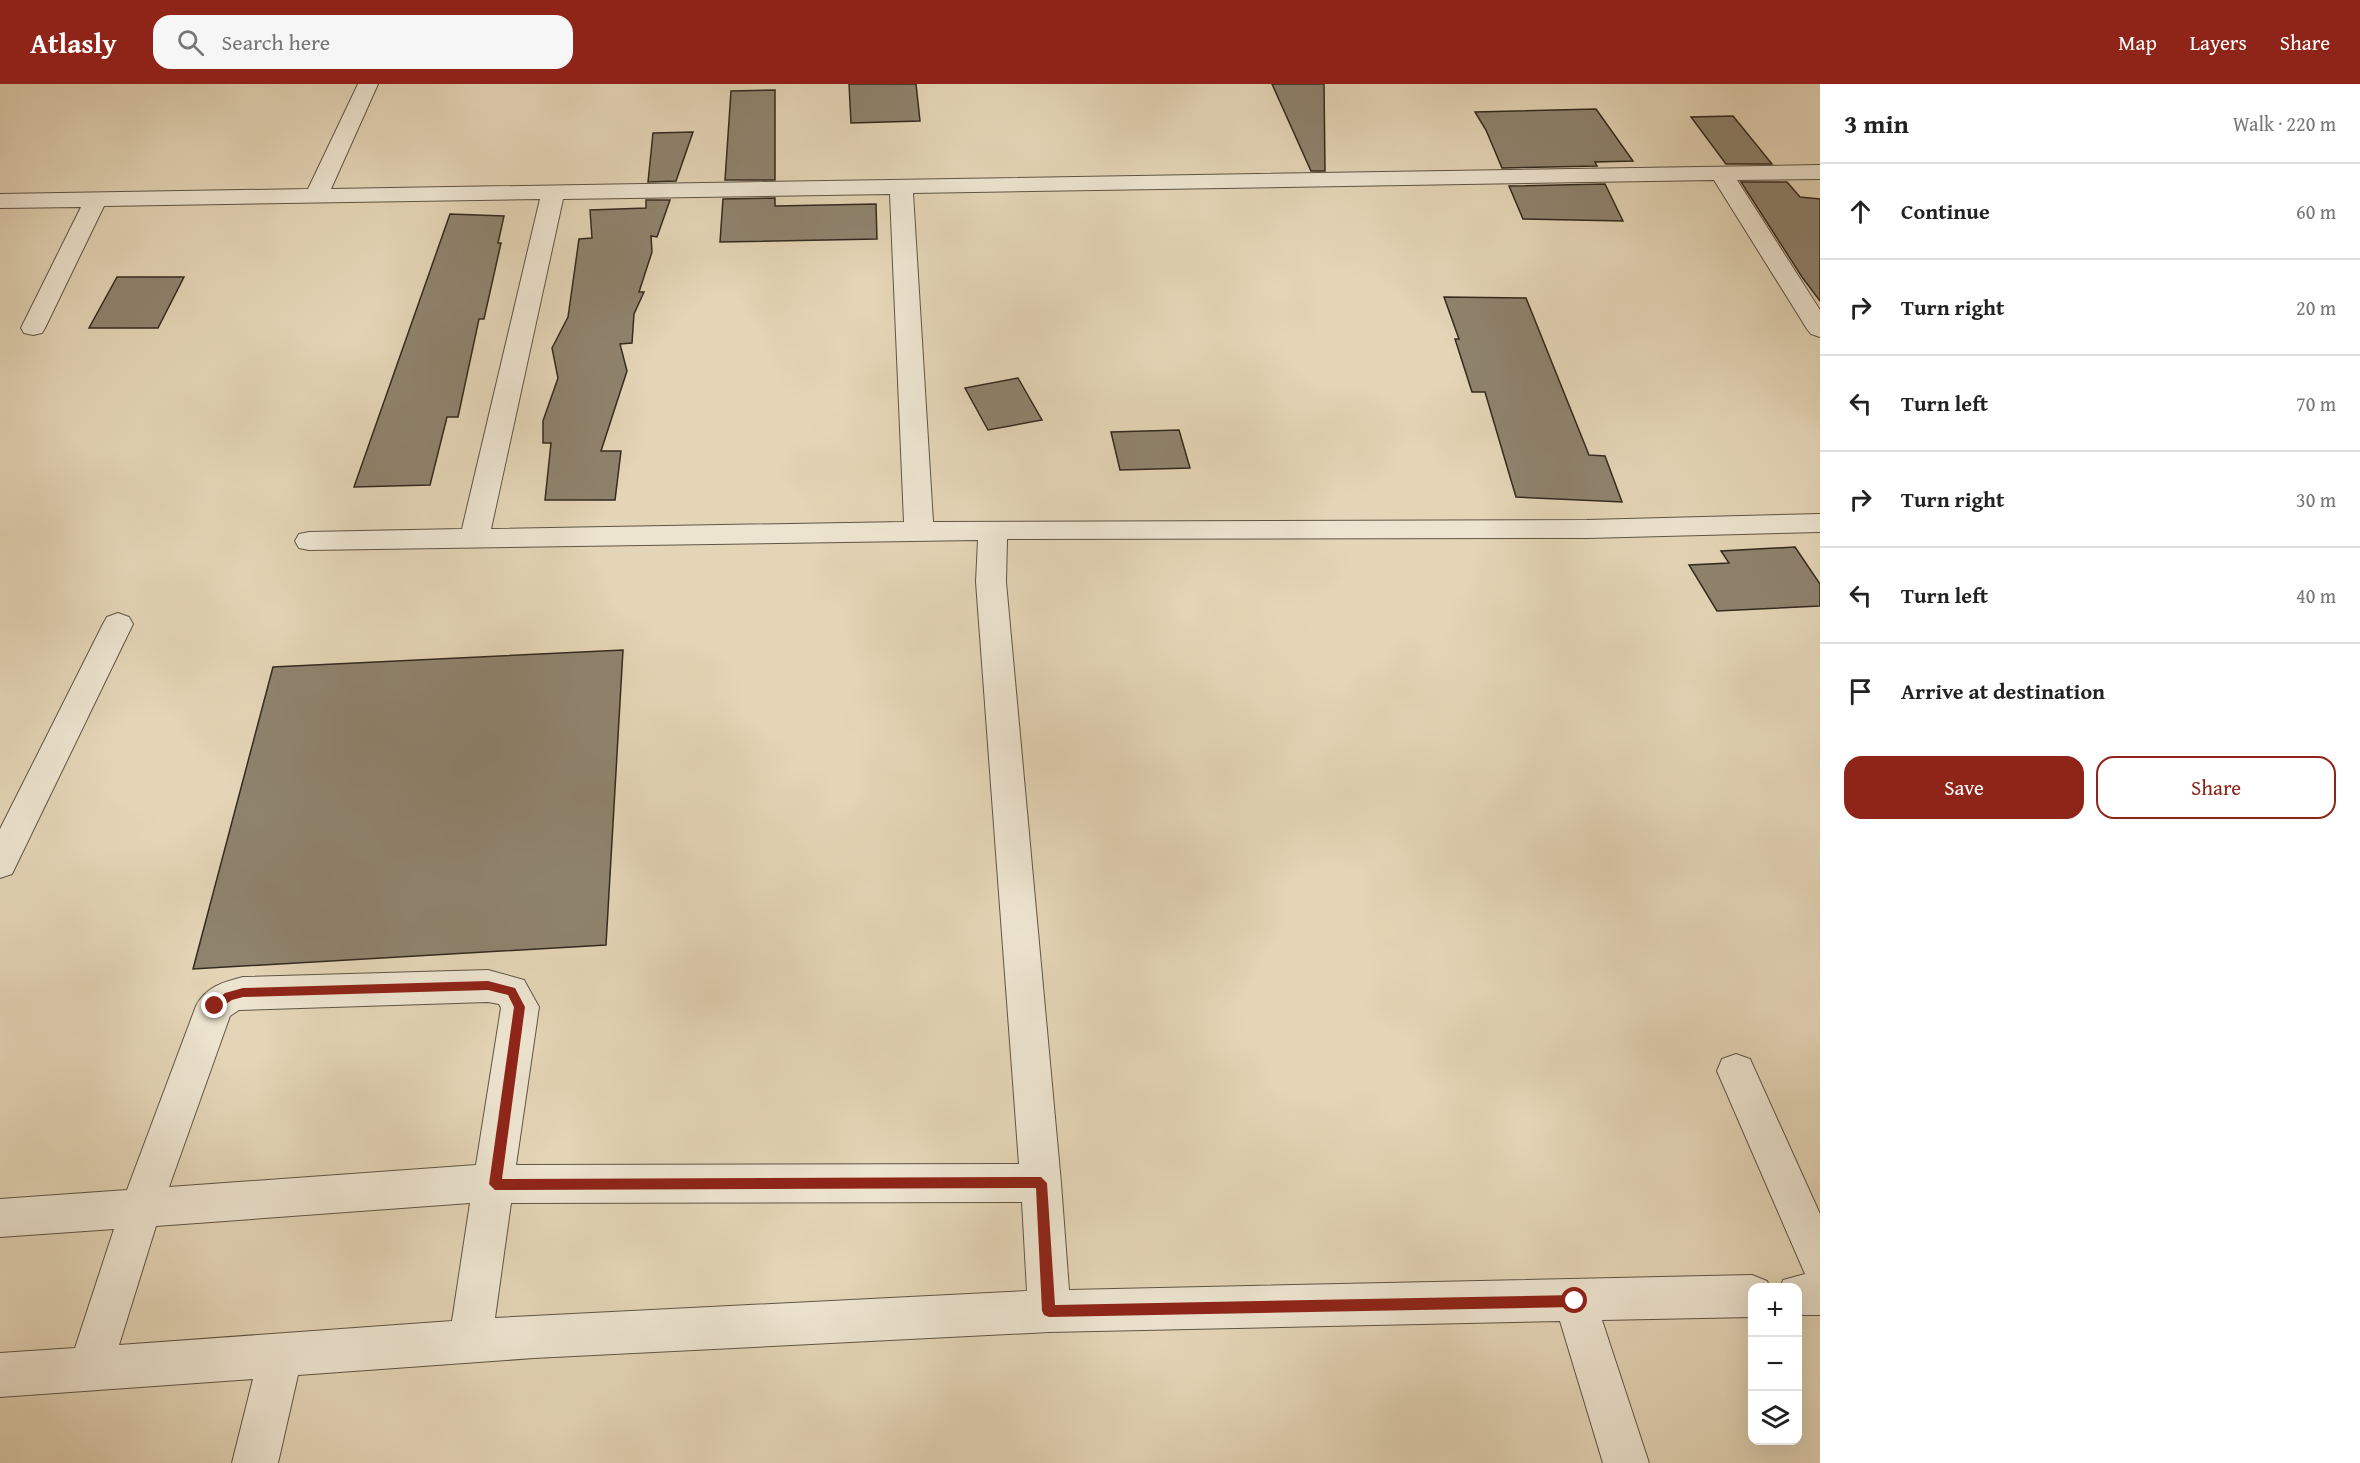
<!DOCTYPE html>
<meta charset="utf-8">
<style>
:root{--surface:#fff;--page:#f6f6f6;--text:#222;--muted:#767676;--line:#e0e0e0;--accent:#8f2418}
body{margin:0;font-family:"Gentium Book Plus",serif;background:var(--page);color:var(--text)}
.controls{position:absolute;right:18px;bottom:18px;display:grid;overflow:hidden;border-radius:12px;box-shadow:0 6px 24px #0002}
.controls button{width:54px;height:54px;display:grid;place-items:center;padding:0;border:0;border-bottom:2px solid var(--line);background:var(--surface);color:var(--text);font:30px sans-serif}
.stop{position:absolute;width:18px;height:18px;margin:-14px;border:4px solid #8f2418;border-radius:50%;background:#fff}
.stop.end{background:#8f2418;border-color:#fff;box-shadow:0 2px 6px #0008}
.list{margin:0;padding:0;list-style:none}
h2{display:flex;justify-content:space-between;align-items:center;height:78px;margin:0;padding:0 24px;font-size:26px}
h2 small{font-size:20px;font-weight:400;color:var(--muted)}
.list li{display:grid;grid-template-columns:39px 1fr auto;gap:18px;align-items:center;box-sizing:border-box;height:96px;padding:0 24px;border-top:2px solid var(--line)}
.list b{display:block;font-size:22px;white-space:nowrap}
.list em{font-size:20px;font-style:normal;color:var(--muted)}
.actions{display:flex;gap:12px;padding:18px 24px}
.actions a{flex:1;padding:14px 0;border:2px solid var(--accent);border-radius:18px;text-align:center;font-size:21px;color:var(--accent)}
.actions .main{background:var(--accent);color:#fff}
.icon{flex:none;width:33px;height:33px;fill:none;stroke:currentColor;stroke-width:2;stroke-linecap:round;stroke-linejoin:round}
.map{position:relative;flex:none;width:1820px;height:1379px;overflow:hidden}
header{display:flex;align-items:center;gap:36px;box-sizing:border-box;height:84px;padding:0 30px;background:var(--accent);color:#fff}
header strong{font-size:28px}
nav{display:flex;gap:33px;margin-inline-start:auto;font-size:21px}
.search{width:420px;height:54px;background:var(--page);display:flex;align-items:center;gap:15px;box-sizing:border-box;padding:0 21px;border-radius:18px;color:var(--muted);font-size:22px}
main{display:flex}
aside{flex:1;background:var(--surface)}
.map>svg:first-child{display:block}
</style>
<header>
<strong>Atlasly</strong>
<div class="search"><svg class="icon" aria-label="search" viewBox="0 0 24 24"><circle cx="10" cy="10" r="6"/><path d="M15 15l6 6"/></svg>Search here</div>
<nav><a>Map</a><a>Layers</a><a>Share</a></nav>
</header>
<main>
<div class="map">
<svg width="1820" height="1379" viewBox="0 0 1820 1379">
<rect width="100%" height="100%" fill="#e4d5b6"/>
<filter id="stains"><feTurbulence type="fractalNoise" baseFrequency=".00333" numOctaves="4"/><feColorMatrix values="0 0 0 0 .2 0 0 0 0 .09 0 0 0 0 .02 0 0 0 .5 -.17"/></filter>
<radialGradient id="worn" r=".72"><stop offset=".6" stop-color="#630" stop-opacity="0"/><stop offset="1" stop-color="#630" stop-opacity=".3"/></radialGradient>
<path fill="#8f836e" stroke="#332a1f" stroke-width="1.5" d="M849,0H916L920,37L851,39Z
M1272,0H1324L1325,87H1311Z
M775,6V96H725L731,7Z
M1596,25L1633,77L1595,78L1597,82L1502,84L1486,46L1475,28Z
M1733,32L1772,80H1726L1691,33Z
M693,48L676,97L648,98L653,49Z
M1741,98H1787L1800,113L1820,115V217L1802,193Z
M1605,100L1623,137L1523,135L1509,102Z
M775,114V122L876,120L877,155L720,158L723,115Z
M646,116H670L657,153L651,152L652,168L639,208H644L634,230L632,259L620,260L627,287L601,367H621L615,416H545L551,359H543V337L558,294L552,264L568,233L579,155L592,154L590,126L646,124Z
M450,130L504,132L498,159H501L484,235H479L458,333H447L430,401L354,403Z
M117,193H184L158,244H89Z
M1444,213L1526,214L1589,371L1605,372L1622,418L1516,413L1485,308H1472L1455,255H1459Z
M1018,294L1042,336L988,346L965,304Z
M1179,346L1190,384L1120,386L1111,348Z
M1795,463L1820,500V522L1717,527L1689,481L1729,479L1721,467Z
M623,566L606,861L193,885L273,583Z"/>
<g fill="none" stroke-linecap="round" stroke-linejoin="round">
<defs>
<path id="minor" d="M358,0H378L331,105L1820,81V95L1737,96L1820,226V253L1811,250L1807,245L1714,96L913,109L933,438L1587,436L1820,430V448L1587,454L1007,455L1006,498L1061,1099L1069,1206L1752,1191L1767,1197L1770,1204H1752V1233L1602,1236L1649,1379H1603L1560,1237L1049,1248L534,1274L298,1291L278,1379H232L253,1295L0,1313V1269L75,1264L114,1145L0,1153V1115L127,1106L196,922C206,903 223,898 243,893L488,886L524,896L539,923L516,1081L1019,1080L976,498L978,456L309,466L299,464L295,457L299,450L309,448L462,445L540,115L104,122L45,244L42,249L33,251L24,249L21,244L81,123L0,124V110L308,105ZM890,110L904,438L491,445L563,115ZM488,918L499,920L501,924L476,1081L169,1103L230,932L239,926ZM1022,1118L1027,1207L495,1234L511,1119ZM470,1119L452,1237L119,1261L156,1142Z
M118,529L129,533L133,540L12,790L0,794V745L103,540L107,533Z
M1736,970L1750,975L1820,1130V1231H1798V1204H1780L1783,1196L1805,1190L1717,987L1722,975Z"/>
</defs>
<use href="#minor" stroke="#5f5545" stroke-width="2"/>
<use href="#minor" fill="#ede4d0" fill-rule="evenodd"/>
</g>
<path fill="#8f2418" d="M488,897L515,904L525,923L502,1095L1041,1093L1047,1099L1055,1221L1575,1211L1579,1213L1581,1217L1579,1221L1575,1223L1049,1233L1044,1231L1042,1227L1036,1104L495,1106L489,1100L514,923L508,911L488,906L243,913L232,916L215,927L210,922L225,909L243,904Z"/>
<rect width="100%" height="100%" filter="url(#stains)"/>
<rect width="100%" height="100%" fill="url(#worn)"/>
</svg>
<div class="controls">
<button>+</button>
<button>−</button>
<button><svg class="icon" aria-label="layers" viewBox="0 0 24 24"><path d="M12 4l9 5-9 5-9-5zM3 14l9 5 9-5"/></svg></button>
</div>
<div class="stop" style="left:1575px;top:1217px"></div>
<div class="stop end" style="left:215px;top:922px"></div>
</div>
<aside>
<h2>3 min<small>Walk · 220 m</small></h2>
<ul class="list">
<li><svg class="icon" aria-label="ahead" viewBox="0 0 24 24"><path d="M12 20V5M6 11l6-6 6 6"/></svg><div><b>Continue</b></div><em>60 m</em></li>
<li><svg class="icon" aria-label="right" viewBox="0 0 24 24"><path d="M7 20v-9h11M14 6l5 5-5 5"/></svg><div><b>Turn right</b></div><em>20 m</em></li>
<li><svg class="icon" aria-label="left" viewBox="0 0 24 24"><path d="M17 20v-9H6M10 6l-5 5 5 5"/></svg><div><b>Turn left</b></div><em>70 m</em></li>
<li><svg class="icon" aria-label="right" viewBox="0 0 24 24"><path d="M7 20v-9h11M14 6l5 5-5 5"/></svg><div><b>Turn right</b></div><em>30 m</em></li>
<li><svg class="icon" aria-label="left" viewBox="0 0 24 24"><path d="M17 20v-9H6M10 6l-5 5 5 5"/></svg><div><b>Turn left</b></div><em>40 m</em></li>
<li><svg class="icon" aria-label="arrive" viewBox="0 0 24 24"><path d="M6 21V4h12l-3 4 3 4H6"/></svg><div><b>Arrive at destination</b></div></li>
</ul>
<div class="actions"><a class="main">Save</a><a>Share</a></div>
</aside>
</main>
